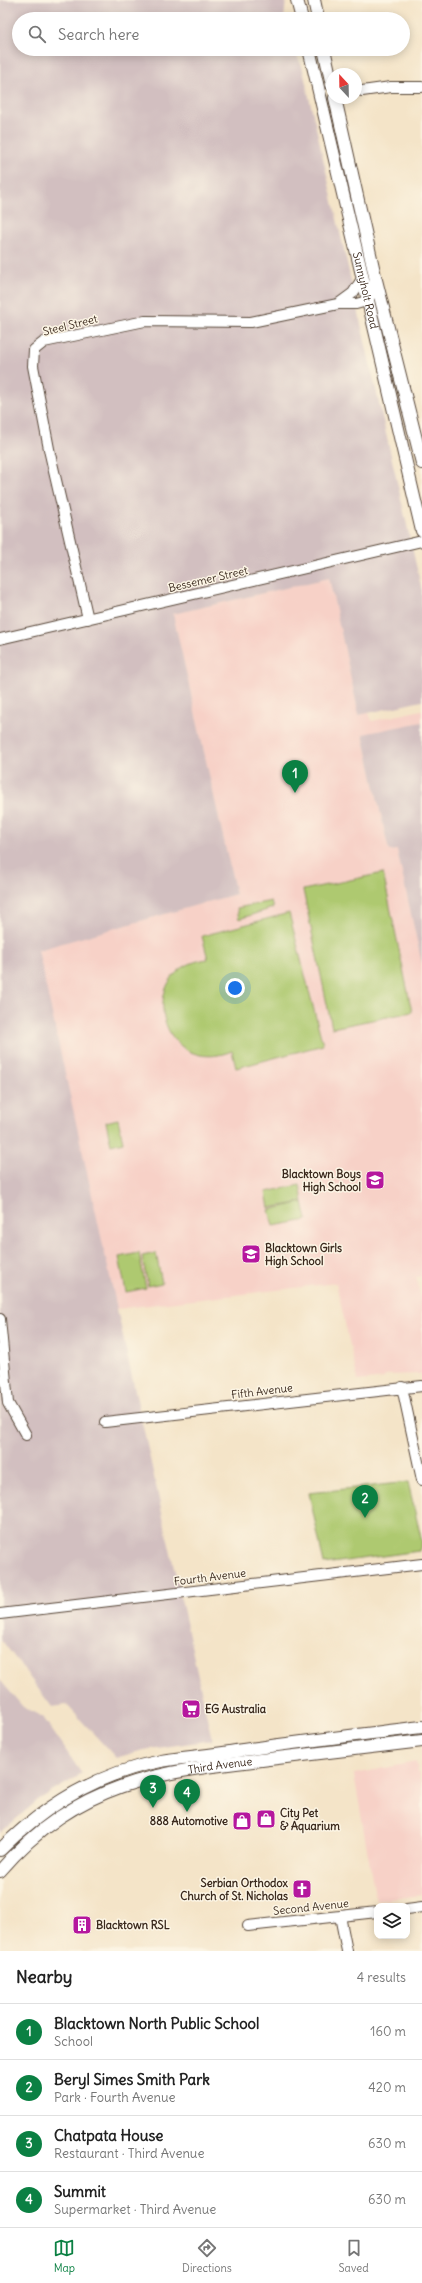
<!DOCTYPE html>
<meta charset="utf-8">
<style>
:root{--surface:#fff;--page:#f2f2f2;--text:#222;--muted:#767676;--line:#e0e0e0;--accent:#0b8043}
body{margin:0;font-family:Delius,sans-serif;background:var(--page);color:var(--text)}
.controls{position:absolute;right:12px;bottom:12px;display:grid;overflow:hidden;border-radius:8px;box-shadow:0 2px 10px #0003}
.controls button{width:36px;height:36px;display:grid;place-items:center;padding:0;border:0;border-bottom:1px solid var(--line);background:var(--surface);color:var(--text);font:20px sans-serif}
.compass{position:absolute;left:326px;top:68px;width:36px;height:36px;border-radius:50%;background:var(--surface);box-shadow:0 2px 10px #0003;rotate:338deg}
.you{position:absolute;left:235px;top:988px;width:14px;height:14px;margin:-10px;border:3px solid #fff;border-radius:50%;background:#1a73e8;box-shadow:0 0 0 6px #1a73e833}
.badge{display:grid;place-items:center;width:26px;height:26px;border-radius:50%;background:var(--accent);color:#fff;font-size:13px;font-weight:700}
.pin{position:absolute;translate:-50% -33px;filter:drop-shadow(0 1px 2px #0008)}
.pin::after{content:'';position:absolute;top:21px;width:14px;height:12px;background:inherit;clip-path:polygon(0 0,100% 0,50% 100%)}
.list{margin:0;padding:0;list-style:none}
h2{display:flex;justify-content:space-between;align-items:center;height:52px;margin:0;padding:0 16px;font-size:17px}
h2 small{font-size:13px;font-weight:400;color:var(--muted)}
.list li{display:grid;grid-template-columns:26px 1fr auto;gap:12px;align-items:center;box-sizing:border-box;height:56px;padding:0 16px;border-top:1px solid var(--line)}
.list b{display:block;font-size:15px;white-space:nowrap}
.list p{margin:0;font-size:13px;white-space:nowrap;color:var(--muted)}
.list em{font-size:13px;font-style:normal;color:var(--muted)}
.icon{flex:none;width:22px;height:22px;fill:none;stroke:currentColor;stroke-width:2;stroke-linecap:round;stroke-linejoin:round}
.map{position:relative;flex:none;width:422px;height:1951px;overflow:hidden}
.search{position:absolute;background:var(--surface);box-shadow:0 2px 10px #0003;left:12px;right:12px;top:12px;height:44px;display:flex;align-items:center;gap:10px;box-sizing:border-box;padding:0 14px;border-radius:22px;color:var(--muted);font-size:15px}
.sheet{height:276px;background:var(--surface)}
nav{display:flex;justify-content:space-around;align-items:center;box-sizing:border-box;height:56px;border-top:1px solid var(--line);background:var(--surface);font-size:11px;color:var(--muted)}
nav a{display:grid;justify-items:center;gap:2px}
nav .on{color:var(--accent)}
.map>svg:first-child{display:block}
</style>
<div class="map">
<svg width="422" height="1951" viewBox="0 0 422 1951">
<rect width="100%" height="100%" fill="#fcf5e5"/>
<filter id="ink" filterUnits="userSpaceOnUse"><feTurbulence type="fractalNoise" baseFrequency=".025" numOctaves="2"/><feDisplacementMap in="SourceGraphic" scale="8" xChannelSelector="R" yChannelSelector="G"/><feConvolveMatrix kernelMatrix="1 2 1 2 8 2 1 2 1" color-interpolation-filters="sRGB"/></filter>
<filter id="wash" filterUnits="userSpaceOnUse"><feTurbulence type="fractalNoise" baseFrequency=".012" numOctaves="4" result="noise"/><feDisplacementMap in="SourceGraphic" scale="16" xChannelSelector="R" yChannelSelector="G"/><feGaussianBlur stdDeviation="0.9" result="paint"/><feColorMatrix in="noise" values="0 0 0 0 0 0 0 0 0 0 0 0 0 0 0 0 0 1.4 0 .05"/><feComposite in="paint" operator="in"/></filter>
<g filter="url(#wash)">
<rect width="100%" height="100%" fill="#f4e4c8"/>
<path fill="#f7d1c7" d="M329,578L359,715L369,713L372,721L422,710V722L363,735L389,851L397,850L422,964V1276L416,1277L422,1302V1374L385,1375L384,1378L358,1381L336,1283L116,1309L37,950L236,894L173,614Z
M416,1762L422,1789V1895L376,1901L354,1774Z"/>
<path fill="#d2bfc0" d="M0,0H286L284,19H19V49H293L302,66L422,591V701L359,715L329,578L173,614L236,894L38,950L212,1740L143,1750L116,1758L67,1705L52,1707L0,1638Z
M422,722V964L397,850L389,851L363,734Z
M0,1680L23,1707L43,1717L82,1774L38,1800L0,1833Z"/>
<path fill="#aec96f" stroke="#747a46" d="M383,873L412,1012L332,1028L303,890Z
M271,901L273,908L239,919L237,908Z
M289,913L323,1045L236,1068L232,1051C160,1080 132,968 208,959L202,936Z
M118,1119L123,1142L111,1145L106,1122Z
M300,1185L303,1202L269,1208L266,1192Z
M303,1202L307,1220L273,1226L269,1210Z
M139,1253L146,1288L126,1292L119,1257Z
M156,1253L162,1283L148,1286L142,1256Z
M408,1482L422,1542L419,1551L324,1564L309,1493Z"/>
</g>
<g filter="url(#ink)">
<g fill="none" stroke-linecap="round" stroke-linejoin="round">
<defs>
<path id="minor" d="M362,91L391,87H422
M338,304L353,293L362,279
M88,619L50,454L33,366L34,350L44,342L145,321L251,322L338,304H356L367,301L371,295L375,279
M0,639L422,541
M0,1319L8,1403L26,1435
M402,1387L422,1480
M105,1422L422,1386
M0,1614L422,1564
M407,1909L422,1907
M340,1916L347,1951
M248,1926L377,1912"/>
<g id="major">
<path d="M297,0L302,19"/>
<path d="M314,0L318,19"/>
<path id="s1" d="M309,49L422,531"/>
<path d="M324,49L332,85"/>
<path d="M335,98L375,276L422,463"/>
<path d="M0,1850C45,1805 99,1773 161,1761C184,1757 207,1756 230,1752C294,1742 358,1735 422,1727"/>
<path id="s2" d="M0,1871C78,1781 158,1772 269,1759C320,1753 371,1747 422,1741"/>
</g>
</defs>
<use href="#minor" stroke="#574638" stroke-width="12"/>
<use href="#major" stroke="#574638" stroke-width="14"/>
<use href="#minor" stroke="#fff" stroke-width="10"/>
<use href="#major" stroke="#fff" stroke-width="12"/>
</g>
</g>
<defs>
<symbol id="school-square" viewBox="-11 -11 22 22"><rect x="-9" y="-9" width="18" height="18" rx="4" fill="#b5179e" stroke="#fcf5e5"/><path d="M0-5L7-2L0 1L-7-2ZM-4 1L0 2.5L4 1V4Q0 6-4 4Z" fill="#fff"/></symbol>
<symbol id="supermarket-square" viewBox="-11 -11 22 22"><rect x="-9" y="-9" width="18" height="18" rx="4" fill="#b5179e" stroke="#fcf5e5"/><path d="M-6-5.5h2.5l.6 2H6L4.5 2H-2.5L-4.4-4H-6ZM-1.5 3.2a1.3 1.3 0 1 0 .1 0ZM3 3.2a1.3 1.3 0 1 0 .1 0Z" fill="#fff"/></symbol>
<symbol id="shop-square" viewBox="-11 -11 22 22"><rect x="-9" y="-9" width="18" height="18" rx="4" fill="#b5179e" stroke="#fcf5e5"/><path d="M-5-2.5h2.3a2.7 3.5 0 0 1 5.4 0H5L5.5 6h-11ZM-1.5-2.5h3a1.5 2.3 0 0 0-3 0Z" fill="#fff"/></symbol>
<symbol id="church-square" viewBox="-11 -11 22 22"><rect x="-9" y="-9" width="18" height="18" rx="4" fill="#b5179e" stroke="#fcf5e5"/><path d="M-1.2-6h2.4v3.5h3.3v2.4h-3.3V6h-2.4V-.1h-3.3v-2.4h3.3Z" fill="#fff"/></symbol>
<symbol id="building-square" viewBox="-11 -11 22 22"><rect x="-9" y="-9" width="18" height="18" rx="4" fill="#b5179e" stroke="#fcf5e5"/><path d="M-4-6H4V6H1V3H-1V6H-4ZM-2.5-4.3h1.7v1.8h-1.7ZM.8-4.3h1.7v1.8H.8ZM-2.5-1h1.7V.8h-1.7ZM.8-1h1.7V.8H.8Z" fill="#fff"/></symbol>
</defs>
<g fill-rule="evenodd">
<use href="#school-square" x="364" y="1169" width="22" height="22"/>
<use href="#school-square" x="240" y="1243" width="22" height="22"/>
<use href="#supermarket-square" x="180" y="1698" width="22" height="22"/>
<use href="#shop-square" x="255" y="1808" width="22" height="22"/>
<use href="#shop-square" x="231" y="1810" width="22" height="22"/>
<use href="#church-square" x="291" y="1878" width="22" height="22"/>
<use href="#building-square" x="71" y="1914" width="22" height="22"/>
</g>
<g text-anchor="middle" stroke-width="3" stroke-linejoin="round" paint-order="stroke">
<g font-size="11" fill="#3b2a1e" stroke="#fcf5e5">
<text dy="4" stroke="none"><textPath href="#s1" startOffset="248">Sunnyholt Road</textPath></text>
<text transform="translate(70 325) rotate(-14)" y="4">Steel Street</text>
<text transform="translate(208 579) rotate(-13)" y="4">Bessemer Street</text>
<text transform="translate(262 1391) rotate(-7)" y="4">Fifth Avenue</text>
<text transform="translate(210 1577) rotate(-7)" y="4">Fourth Avenue</text>
<text dy="4" stroke="none"><textPath href="#s2" startOffset="251">Third Avenue</textPath></text>
<text transform="translate(311 1907) rotate(-6)" y="4">Second Avenue</text>
</g>
<g font-size="11" font-weight="bold" fill="#3b2a1e" stroke="#fcf5e5" text-anchor="start">
<text x="361" y="1178" text-anchor="end">Blacktown Boys<tspan x="361" dy="13">High School</tspan></text>
<text x="265" y="1252">Blacktown Girls<tspan x="265" dy="13">High School</tspan></text>
<text x="205" y="1713">EG Australia</text>
<text x="280" y="1817">City Pet<tspan x="280" dy="13">&amp; Aquarium</tspan></text>
<text x="228" y="1825" text-anchor="end">888 Automotive</text>
<text x="288" y="1887" text-anchor="end">Serbian Orthodox<tspan x="288" dy="13">Church of St. Nicholas</tspan></text>
<text x="96" y="1929">Blacktown RSL</text>
</g>
</g>
</svg>
<div class="controls">
<button><svg class="icon" aria-label="layers" viewBox="0 0 24 24"><path d="M12 4l9 5-9 5-9-5zM3 14l9 5 9-5"/></svg></button>
</div>
<svg class="compass" viewBox="-18 -18 36 36"><path d="M0-13l5 13h-10z" fill="#e53935"/><path d="M0 13l5-13h-10z" fill="#767676"/></svg>
<div class="you"></div>
<div class="pin badge" style="left:295px;top:793px">1</div>
<div class="pin badge" style="left:365px;top:1518px">2</div>
<div class="pin badge" style="left:153px;top:1808px">3</div>
<div class="pin badge" style="left:187px;top:1812px">4</div>
<div class="search"><svg class="icon" aria-label="search" viewBox="0 0 24 24"><circle cx="10" cy="10" r="6"/><path d="M15 15l6 6"/></svg>Search here</div>
</div>
<section class="sheet">
<h2>Nearby<small>4 results</small></h2>
<ul class="list">
<li><span class="badge">1</span><div><b>Blacktown North Public School</b><p>School</p></div><em>160 m</em></li>
<li><span class="badge">2</span><div><b>Beryl Simes Smith Park</b><p>Park · Fourth Avenue</p></div><em>420 m</em></li>
<li><span class="badge">3</span><div><b>Chatpata House</b><p>Restaurant · Third Avenue</p></div><em>630 m</em></li>
<li><span class="badge">4</span><div><b>Summit</b><p>Supermarket · Third Avenue</p></div><em>630 m</em></li>
</ul>
</section>
<nav>
<a class="on"><svg class="icon" aria-label="map" viewBox="0 0 24 24"><path d="M3 6l6-2 6 2 6-2v14l-6 2-6-2-6 2zM9 4v14M15 6v14"/></svg>Map</a>
<a><svg class="icon" aria-label="directions" viewBox="0 0 24 24"><path d="M12 3l9 9-9 9-9-9zM9 14v-3h6M13 9l2 2-2 2"/></svg>Directions</a>
<a><svg class="icon" aria-label="saved" viewBox="0 0 24 24"><path d="M7 4h10v16l-5-4-5 4z"/></svg>Saved</a>
</nav>
